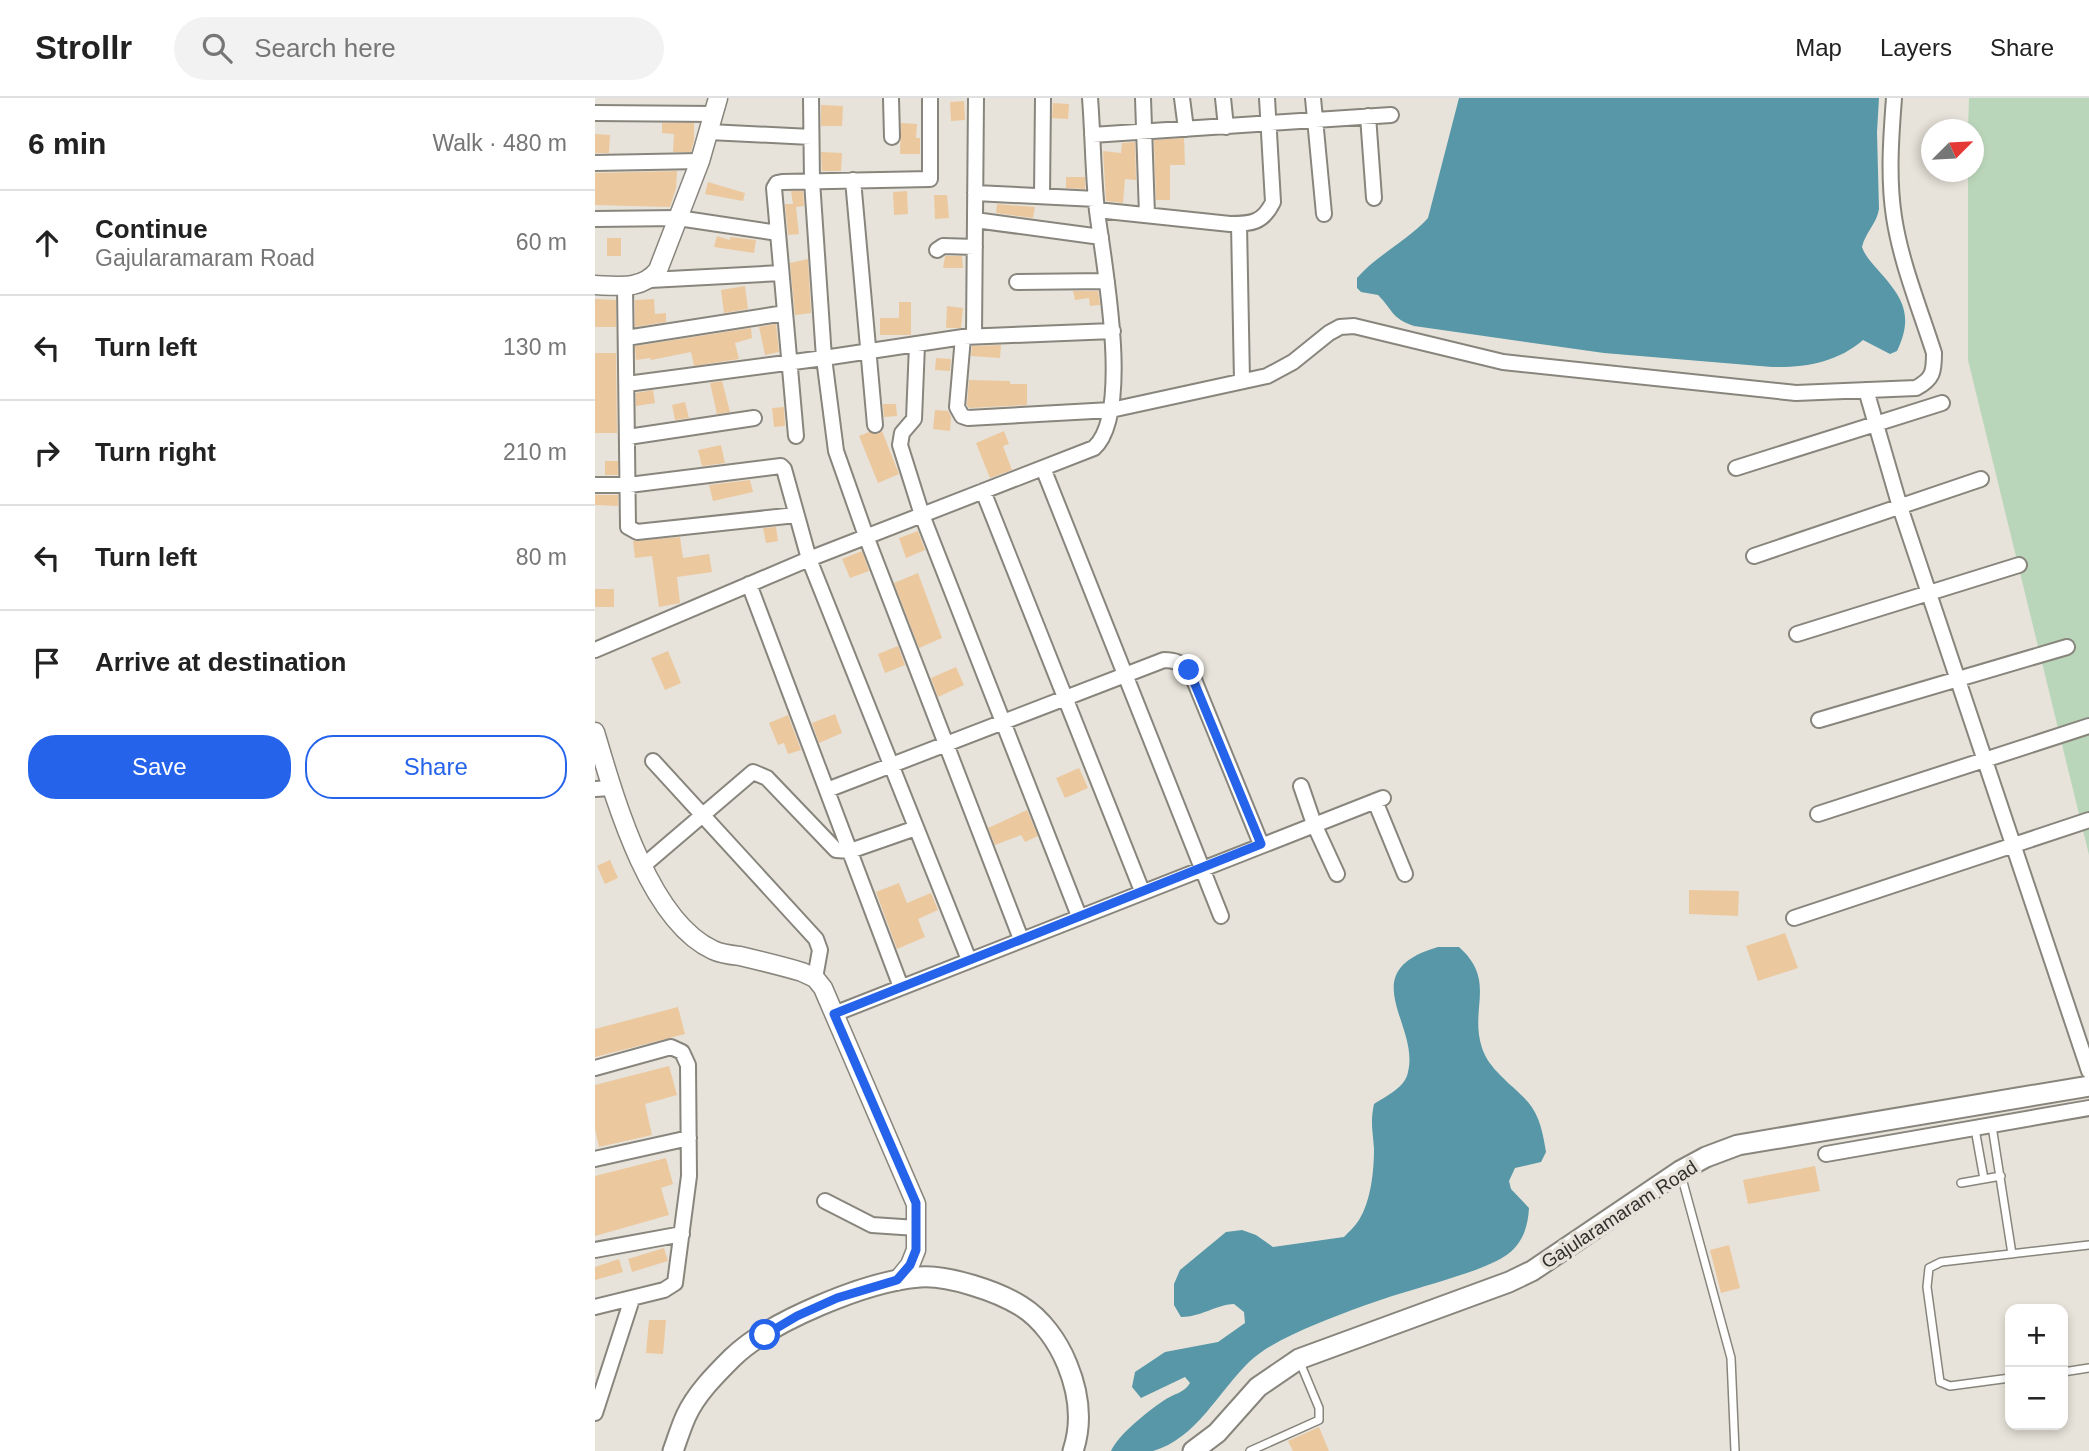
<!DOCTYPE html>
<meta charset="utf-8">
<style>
:root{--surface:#fff;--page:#f2f2f2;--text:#222;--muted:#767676;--line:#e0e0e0;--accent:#2563eb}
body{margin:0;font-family:Arial,sans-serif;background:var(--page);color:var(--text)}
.controls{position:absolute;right:21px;bottom:21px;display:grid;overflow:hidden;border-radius:14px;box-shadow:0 4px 10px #0003}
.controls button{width:63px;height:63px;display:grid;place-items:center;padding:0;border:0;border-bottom:2px solid var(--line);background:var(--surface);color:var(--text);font:35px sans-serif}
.compass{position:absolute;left:1326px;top:21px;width:63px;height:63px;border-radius:50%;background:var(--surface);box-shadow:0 4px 10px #0003;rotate:66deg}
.stop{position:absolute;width:21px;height:21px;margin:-16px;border:5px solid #2563eb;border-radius:50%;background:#fff}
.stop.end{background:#2563eb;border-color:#fff;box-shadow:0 2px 7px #0008}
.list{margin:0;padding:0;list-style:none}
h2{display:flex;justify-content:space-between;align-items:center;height:91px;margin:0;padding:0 28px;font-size:30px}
h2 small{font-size:23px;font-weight:400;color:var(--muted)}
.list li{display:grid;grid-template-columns:46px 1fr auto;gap:21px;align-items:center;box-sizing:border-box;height:105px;padding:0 28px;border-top:2px solid var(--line)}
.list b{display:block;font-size:26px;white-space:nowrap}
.list p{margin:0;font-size:23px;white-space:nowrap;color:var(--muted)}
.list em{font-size:23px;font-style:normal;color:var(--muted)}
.actions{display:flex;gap:14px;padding:21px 28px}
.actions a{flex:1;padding:16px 0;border:2px solid var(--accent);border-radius:28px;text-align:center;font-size:24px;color:var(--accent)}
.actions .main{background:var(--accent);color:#fff}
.icon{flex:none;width:38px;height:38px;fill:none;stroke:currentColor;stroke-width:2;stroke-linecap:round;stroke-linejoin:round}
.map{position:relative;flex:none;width:1494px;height:1353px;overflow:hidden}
header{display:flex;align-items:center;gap:42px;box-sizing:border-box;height:98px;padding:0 35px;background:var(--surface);border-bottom:2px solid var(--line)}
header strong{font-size:33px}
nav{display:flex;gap:38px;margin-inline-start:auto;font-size:24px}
.search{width:490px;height:63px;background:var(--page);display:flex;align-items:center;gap:18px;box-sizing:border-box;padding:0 24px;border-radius:38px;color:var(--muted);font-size:26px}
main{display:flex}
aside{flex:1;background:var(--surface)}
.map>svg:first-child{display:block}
</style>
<header>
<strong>Strollr</strong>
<div class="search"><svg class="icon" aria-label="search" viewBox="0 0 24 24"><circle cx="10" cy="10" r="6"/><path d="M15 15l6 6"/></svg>Search here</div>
<nav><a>Map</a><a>Layers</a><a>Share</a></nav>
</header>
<main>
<aside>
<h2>6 min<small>Walk · 480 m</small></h2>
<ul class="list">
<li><svg class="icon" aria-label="ahead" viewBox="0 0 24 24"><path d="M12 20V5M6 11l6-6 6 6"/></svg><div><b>Continue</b><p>Gajularamaram Road</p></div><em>60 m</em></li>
<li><svg class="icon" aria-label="left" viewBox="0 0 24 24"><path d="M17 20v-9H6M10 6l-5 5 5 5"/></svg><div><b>Turn left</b></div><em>130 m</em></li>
<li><svg class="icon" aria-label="right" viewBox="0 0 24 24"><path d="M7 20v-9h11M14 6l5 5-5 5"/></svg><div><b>Turn right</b></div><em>210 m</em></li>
<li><svg class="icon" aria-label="left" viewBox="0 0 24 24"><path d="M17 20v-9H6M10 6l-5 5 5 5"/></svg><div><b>Turn left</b></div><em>80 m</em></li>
<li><svg class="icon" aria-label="arrive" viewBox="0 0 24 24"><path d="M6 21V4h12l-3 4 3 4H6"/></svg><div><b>Arrive at destination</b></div></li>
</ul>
<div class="actions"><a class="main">Save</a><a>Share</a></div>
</aside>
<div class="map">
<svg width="1494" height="1353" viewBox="0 0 1494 1353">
<rect width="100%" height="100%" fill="#e7e3da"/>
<path fill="#bad6ba" d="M1374,0H1494V757L1373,262V74H1378V32L1373,31Z"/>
<path fill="#5797a7" d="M864,0H1284L1282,34L1284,111C1282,125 1270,135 1267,149C1270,158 1277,165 1283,172C1308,200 1319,217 1302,253L1295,256L1268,242C1243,264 1210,270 1177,269L1009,255L819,228C796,220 798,212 783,197L766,194L762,190V180C782,157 812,143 833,120Z
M843,849H864C902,883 874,910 887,950C894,972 918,987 933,1004C945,1018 948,1036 951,1054L946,1064L920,1070L914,1083L916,1091L934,1110C933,1128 928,1145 913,1156C895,1170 846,1183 824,1190C788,1200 753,1213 719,1227C698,1236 671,1248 654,1264C624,1293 601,1341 558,1353C546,1353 528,1353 516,1353C524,1336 552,1314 568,1303C577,1296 590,1295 595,1285L590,1279L546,1300L537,1289L540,1274L570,1254L623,1244L650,1225L649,1214L639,1206C620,1207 606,1219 586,1219L579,1207V1186L585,1172L631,1134L647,1132L661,1137L678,1149L749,1139C754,1134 760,1128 764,1122C776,1103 779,1073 779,1051C778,1033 775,1025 779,1006C791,998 810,990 813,974C825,926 757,874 843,849Z"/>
<path fill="#ecc89e" d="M369,3L370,22L356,23L355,4Z
M458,5L474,6L473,21L457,20Z
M226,7L248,8L247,28H226Z
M67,25H99V42L96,54H78L79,36L67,35Z
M306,25L322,26L321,40H325V56H305Z
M0,36L15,37L14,55H0Z
M589,40L590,67H575V102H561L559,42Z
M540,44L541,82L530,81L528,105L511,103L508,53L526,55L527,45Z
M226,54L247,55L246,73H227Z
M82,73L81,90L75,109L0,107V75Z
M471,79H490V91L471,90Z
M113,84L150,95L148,103L110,96Z
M196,93H208L209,108L201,109L204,136L193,137L190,106H198Z
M312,93L313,116L299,117L298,94Z
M339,97H352L354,120L340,121Z
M402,106L440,109L438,120L401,115Z
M122,138L135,142V139L161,142L159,155L119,149Z
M12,140H26V158H12Z
M350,158H367L368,170H348Z
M213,161L216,215L200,217L195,165Z
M150,188L153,211L129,215L126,192Z
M478,193H503L505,207L495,208L494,200L480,202Z
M0,201L21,202V229H0Z
M59,201L60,216L71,215V224L40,229V202Z
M304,204H316V237H285V220H304Z
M352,208L368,210L366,230H351Z
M181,226L184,254L170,257L164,229Z
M156,230L157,240L140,245L144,261L99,268L96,254L56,262L55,260L41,262L40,248Z
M406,247L405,260L376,258L377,248Z
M0,255H21L22,335H0Z
M341,260L356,261L355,273L340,272Z
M374,282L415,283V286H432V307L374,310L372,307Z
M127,283L135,314L122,316L115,285Z
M58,292L60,305L41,308V295Z
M90,304L94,320L80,322L77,307Z
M288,306H301L302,318L289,319Z
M189,309L190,328L179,329L177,310Z
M340,312L353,313L356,318L355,333L338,331Z
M287,333L304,376L283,385L264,338L274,334L282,336Z
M409,333L414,346L408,348L417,372L395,380L381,345Z
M126,347L130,365L107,368L103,352Z
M10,363H23V377H10Z
M155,382L158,394L118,403L114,387Z
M0,397H23V408L0,407Z
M181,429L183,443L171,445L168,430Z
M323,433L330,452L311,460L304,440Z
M85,439L88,460L114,456L117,474L82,479L85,505L64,509L57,458L40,460L38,443Z
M267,453L274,473L255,480L247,461Z
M323,475L347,540L324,550L299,485Z
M0,491H19V509H0Z
M303,548L310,567L290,575L283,556Z
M73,553L86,585L70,592L56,560Z
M361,569L369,587L343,599L336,580Z
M240,616L247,635L224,645L217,625Z
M193,617L206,652L193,656L189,645L183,647L174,625Z
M484,670L493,690L470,700L461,680Z
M432,712L443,738L430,744L426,737L400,747L393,730Z
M15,762L23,780L10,786L2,768Z
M304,785L312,805L336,795L343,812L323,821L330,839L302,851L281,794Z
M1094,792L1144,793L1143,818L1094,816Z
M1190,835L1203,870L1163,883L1151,848Z
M83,909L90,936L0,959V931Z
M74,968L82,997L50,1006L57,1037L4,1049L0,1031V987Z
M71,1060L78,1086L66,1090L74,1117L0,1138V1078Z
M1220,1068L1225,1093L1153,1106L1148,1082Z
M1134,1147L1145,1190L1126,1195L1115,1152Z
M69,1150L73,1163L37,1174L33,1161Z
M24,1161L28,1174L0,1182V1169Z
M54,1222H71L68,1256L51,1255Z
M724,1329L734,1353H698L693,1343Z"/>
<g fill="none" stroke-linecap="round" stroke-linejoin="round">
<defs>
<path id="service" d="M1397,1028L1417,1156
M1380,1031L1389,1081
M1085,1073L1136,1260L1140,1353
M1366,1085L1406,1078
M1468,1274L1494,1270
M1415,1280L1355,1288L1345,1284L1332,1189L1334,1170L1346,1164L1494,1147
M655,1353L724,1322V1310L704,1262"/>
<path id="minor" d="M216,0L217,83L229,260L241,353L271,438L426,841
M296,0L297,39
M548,0L552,117
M587,0L591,31
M628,0L631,29
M718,0L729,116
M0,15L119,16
M773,18L779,100
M114,34L216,39
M497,37L796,17
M0,65L105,63
M258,82L280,327
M380,95L501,101
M447,98L448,0
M502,112L635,126C656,126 668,125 678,104L672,0
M0,121L83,120L183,135
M380,122L506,139
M644,126L647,283
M342,152L348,148L380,149
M55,182L186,175
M422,184L512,183
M30,188L33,429L42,434L201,417
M379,238L381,0
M368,239L362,309L367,318L373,320L516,312L672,278L698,264L734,235L745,229L759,228L908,264L1201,295L1321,290C1338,281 1339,274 1339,255C1325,211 1306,165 1299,119C1293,80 1296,39 1299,0
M31,240L190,215
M322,247L319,321L307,335L305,347L327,417L484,818
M32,286L229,260L368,239L518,233
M1271,292L1305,409L1494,973
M201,338L179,90L182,85L187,84L335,81V0
M33,339L159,320
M448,370L626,818
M1141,370L1347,305
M0,387H34L186,368L189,371L214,461L374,862
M388,393L547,793
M1159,458L1386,381
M154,486L306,889
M1202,536L1424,467
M0,552L214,461L499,350C538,315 508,162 502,113C498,76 498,38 495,0
M1224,622L1472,549
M58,663L221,841L225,852L220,880
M706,688L719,726L742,776
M0,691L16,690
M232,692L569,562C580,562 586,565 595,572L666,746
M780,703L810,776
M1223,716L1494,628
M48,768L158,674L172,680L241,752L255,753L321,730
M1199,820L1494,722
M239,916L788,700
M0,970L76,949L87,954L93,967L94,1078L80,1185L69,1192L0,1209
M1231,1056L1494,1010
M0,1061L94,1040
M230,1103L277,1127L322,1130
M0,1152L87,1136
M0,1315L37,1201"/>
<path id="tertiary" d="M0,187C24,188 47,192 63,172L105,63L123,0
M0,634C19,698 53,822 118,852C126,856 136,857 145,858C166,863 187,868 207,874L220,880L228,890L321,1106V1152L315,1167L302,1183"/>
<path id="secondary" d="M78,1353C82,1342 86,1329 91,1318C101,1296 120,1277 137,1260C175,1223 272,1183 325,1179C353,1177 402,1193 426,1208C447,1221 463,1244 472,1266C484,1295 488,1323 478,1353
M598,1353L622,1335L663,1289L704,1261L914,1184L937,1173L1085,1073L1111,1059L1143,1047L1494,988"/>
</defs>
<use href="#service" stroke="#88857d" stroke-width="10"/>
<use href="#minor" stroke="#88857d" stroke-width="18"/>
<use href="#tertiary" stroke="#88857d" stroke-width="21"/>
<use href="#secondary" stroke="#88857d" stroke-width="23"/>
<use href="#service" stroke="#fff" stroke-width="7"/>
<use href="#minor" stroke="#fff" stroke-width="14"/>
<use href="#tertiary" stroke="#fff" stroke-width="18"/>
<use href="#secondary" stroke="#fff" stroke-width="19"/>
</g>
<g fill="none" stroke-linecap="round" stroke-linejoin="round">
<path stroke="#2563eb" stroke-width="9" d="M170,1237L202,1218L242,1200L302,1182L315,1167L321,1152V1105L239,916L666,746L594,572"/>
</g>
<g text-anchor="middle" stroke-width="7" stroke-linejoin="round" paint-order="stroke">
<g font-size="19" fill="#32312d" stroke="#e7e3da">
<text transform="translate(1024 1116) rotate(-33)" y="7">Gajularamaram Road</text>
</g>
</g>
</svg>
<div class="controls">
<button>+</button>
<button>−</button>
</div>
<svg class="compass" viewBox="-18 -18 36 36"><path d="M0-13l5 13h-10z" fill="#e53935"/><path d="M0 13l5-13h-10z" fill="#767676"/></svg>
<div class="stop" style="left:170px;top:1237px"></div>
<div class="stop end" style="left:594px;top:572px"></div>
</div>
</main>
